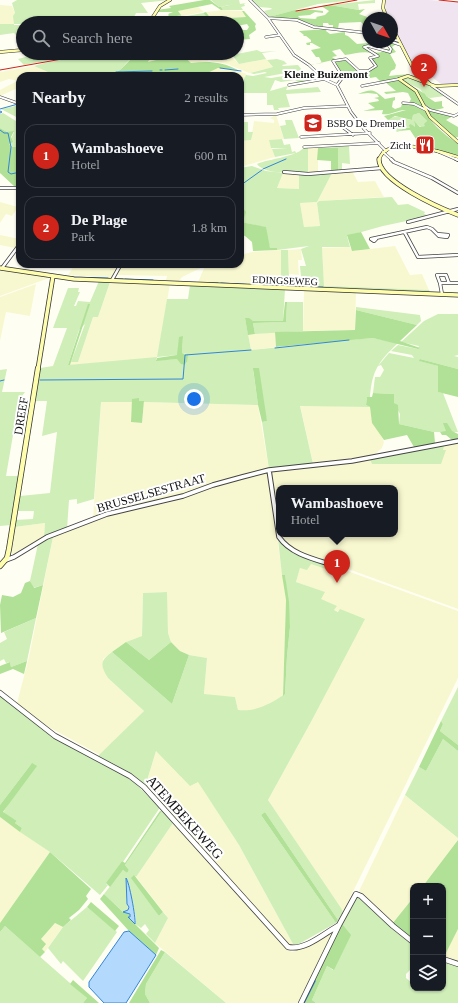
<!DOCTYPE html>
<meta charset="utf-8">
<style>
:root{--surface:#171b24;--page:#20242c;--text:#f1f3f6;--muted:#9ea1a6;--line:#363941;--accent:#cf241a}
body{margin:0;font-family:"Times New Roman",serif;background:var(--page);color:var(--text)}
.controls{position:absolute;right:12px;bottom:12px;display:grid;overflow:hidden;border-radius:8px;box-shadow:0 1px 3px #0004}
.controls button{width:36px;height:36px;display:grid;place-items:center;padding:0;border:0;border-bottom:1px solid var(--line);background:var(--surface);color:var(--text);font:20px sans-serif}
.compass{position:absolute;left:362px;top:12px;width:36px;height:36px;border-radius:50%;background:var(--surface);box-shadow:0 1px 3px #0004;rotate:130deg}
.you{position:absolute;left:194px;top:399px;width:14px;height:14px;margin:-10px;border:3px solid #fff;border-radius:50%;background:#1a73e8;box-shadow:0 0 0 6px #1a73e833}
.badge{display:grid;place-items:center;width:26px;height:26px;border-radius:50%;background:var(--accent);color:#fff;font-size:13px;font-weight:700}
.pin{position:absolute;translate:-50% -33px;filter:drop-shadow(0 1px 2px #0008)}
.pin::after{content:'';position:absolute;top:21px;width:14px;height:12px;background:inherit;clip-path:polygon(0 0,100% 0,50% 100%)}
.popup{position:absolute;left:276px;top:485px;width:122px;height:52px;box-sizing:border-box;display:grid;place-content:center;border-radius:8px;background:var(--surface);filter:drop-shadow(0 1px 3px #0005);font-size:13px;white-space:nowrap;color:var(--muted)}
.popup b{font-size:15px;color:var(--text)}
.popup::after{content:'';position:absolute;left:50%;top:100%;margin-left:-8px;border:8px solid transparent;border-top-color:var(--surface)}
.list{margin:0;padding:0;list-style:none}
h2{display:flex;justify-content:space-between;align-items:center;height:52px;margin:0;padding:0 16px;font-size:17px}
h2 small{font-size:13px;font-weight:400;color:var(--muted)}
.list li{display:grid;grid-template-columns:26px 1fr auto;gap:12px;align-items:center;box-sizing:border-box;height:64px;margin:0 8px 8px;padding:0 8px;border:1px solid var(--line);border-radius:12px}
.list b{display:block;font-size:15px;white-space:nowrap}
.list p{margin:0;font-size:13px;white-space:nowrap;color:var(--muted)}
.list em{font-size:13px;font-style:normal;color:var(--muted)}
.icon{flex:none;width:22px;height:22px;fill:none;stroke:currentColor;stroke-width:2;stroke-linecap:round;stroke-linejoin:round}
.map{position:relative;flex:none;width:458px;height:1003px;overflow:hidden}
.search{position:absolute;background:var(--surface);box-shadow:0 1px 3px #0004;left:16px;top:16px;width:228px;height:44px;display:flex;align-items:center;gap:10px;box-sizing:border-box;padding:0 14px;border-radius:22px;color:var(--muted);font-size:15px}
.panel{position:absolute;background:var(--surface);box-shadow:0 1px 3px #0004;left:16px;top:72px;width:228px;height:196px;border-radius:12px}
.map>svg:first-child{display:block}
</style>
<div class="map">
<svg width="458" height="1003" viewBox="0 0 458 1003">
<rect width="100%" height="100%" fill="#fffef3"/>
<path fill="#efe4ef" d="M385,0H429L458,2V84H441L423,70L416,71L392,25V18H389L386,14Z"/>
<path fill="#f8f8d0" d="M0,5L12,6L15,13L14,24H0Z
M198,7L204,12L182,16L177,11Z
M223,10L242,11L247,17L211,19L206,12Z
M153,53H198L209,61L191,63L147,62Z
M200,53H228L239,64L266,59L273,67L249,73L227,64L211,61Z
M34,66L55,75L20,76V87L0,96V90L17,81L9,79L0,82V72Z
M218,68L235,70L247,74L240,87V76H208V72Z
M276,115L284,139L269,140L275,157L240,167V126H242L241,141L251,140L254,121L274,123V120L270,118Z
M308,147H318V173H308Z
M352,171L358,182L375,181L384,197L319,201L317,203L320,226L304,227L300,203L317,202L332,173Z
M283,173L299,174V189L277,188Z
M0,202L18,207L12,216L6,214L0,223Z
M0,235L20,239V241L15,248L0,245Z
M395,246L410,275L422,274L429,290L324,287L322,248L350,247L353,251Z
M301,249L302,260H298L299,275L289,274L288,250Z
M281,250V285L198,282L206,264H240V255L252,252Z
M75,264H120L112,278L68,275Z
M122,264L201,268L182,277L179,281L166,280L167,276L116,275Z
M0,269L47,277L49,278L0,296Z
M110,282L170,284L157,358L70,365L71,362H78L93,317H98Z
M36,284L30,316L6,312L0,341V297Z
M304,290L356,292L355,330L303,331Z
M275,332L276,347L251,350L248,335Z
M101,402H132L131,422L142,423L144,402L258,405L269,469L164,499L135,504L93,519Z
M300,405L370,407V410L384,442L382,448L374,455L313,464Z
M458,442V609L296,550L284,543L279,534H395V488H279V533L271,472H272L346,463Z
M268,473L286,600L283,696L266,706L256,710L245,711L238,710L235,697L204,695L207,658L189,655L180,651L171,642L168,633L166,592L143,593L142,636L126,642L103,659L108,678L144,711L100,755L45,725L17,703L29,657L53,537L116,513L172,502L209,488Z
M45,523L44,537L16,554H12L14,527Z
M311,564L332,568L331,565L458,611V678L343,912L268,800L312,720L364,619L334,610L336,606L320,599L324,592L296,582L300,568Z
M156,751L198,781L239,845L293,944L297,945H290L285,943L145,787Z
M405,795L458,838V840L423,886H413V898L392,924L359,891Z
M0,817L50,852L0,923Z
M173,823L288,950L292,952L298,950L333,931L298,1003H226L155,943L168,918L136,877Z
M55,923L63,927L45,952L42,949L41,939Z
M458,929V962L444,957Z"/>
<path fill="#cfeeb8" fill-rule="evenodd" d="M17,0H169L141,3L148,13H136L134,17L118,21L121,23L14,24V25H21L23,29L22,41L14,33L0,35V24H14L13,16L15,13L12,3Z
M211,0H239L240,4L246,3L244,4L245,6L241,7L243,10H223L221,7L235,4L219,7Z
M251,0H354L318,4L269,17L264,11L272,9L271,8L259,7Z
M375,0V3L358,4L359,10L330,5Z
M203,13L212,23H150L169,19L170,17L181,15L182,17Z
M257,50L261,52L277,51L262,53L266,59L239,64L232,55Z
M36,53H64L72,56L24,65L18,59L37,54Z
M99,53H112L131,58L120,70L115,73L117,74L123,71L150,72V74L180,73L203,75L208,72V76H53L55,75L34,66L44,63Z
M277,59L284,61L287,64L282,65L283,66L298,65L302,70L264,77L271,78L304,73L309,77L303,79L306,82L299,83L295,80L281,82L275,80L270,91L288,86L286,90L318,87L321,92L286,94L290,107L278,108L279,110H274L273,105H267V93H240V87L246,75L253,76L267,73L265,72L254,74L250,73L273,67L267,60Z
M409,77L431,86L445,96L430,98L425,96L420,89L401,80V78Z
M20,105V119L1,109Z
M3,113L16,121H20V146L13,147L9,143L14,132H7L0,128V114Z
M419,113L427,121L425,126L421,127L414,122L415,128L411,124L410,128L406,127L403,130L397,132L391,126L397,125L396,124L381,127L388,125L386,121H388V120C396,113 403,119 412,120L413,115Z
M285,120H292L299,138L284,139L280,126L286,125Z
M242,122H248V132H253L251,140L241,141Z
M282,139L284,145L290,144L292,152L295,151L296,153L275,157L272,149L288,148H271L269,140Z
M349,146L350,164L342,163V171H338V148H318Z
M304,147H308V173C295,173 265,175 257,164C268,159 300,156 304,147Z
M252,166L266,171L283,173L277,188L299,189V174L332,173L317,202L300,203L304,227L320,226L317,203L319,201L392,197L398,205L408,204L425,212L424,214L430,216L383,226L347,236L350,247H322L324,286L429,290L430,292L324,287H302L300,266H306L301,249L309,246L277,250V248H270L264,227L240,222L244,209H240V189L242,186L240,185V168Z
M281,250H288L289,278H281Z
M122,264H206L205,267L201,268Z
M99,281L110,282L98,317H93L78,362H71L85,324L79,330L68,365L157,357L167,299H188L190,285L285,289L283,321H253L245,318L251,350L360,339L373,338L398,343C379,361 372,370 370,397H367L366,405L370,407L300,406L313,464L269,469L262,422L267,421L253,369L258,405L144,402L138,401L139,399H132V402H101L94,499L77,504V499L69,500L67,529L44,537L45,523L14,527L15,520L33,519L34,511H17L20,496L50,493L57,432L42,436L47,401H36L40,368L53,366L67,328H53L68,288H79L78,292H80L74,306H76L78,301L90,302ZM183,336L182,353L187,354V362L183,365L178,359L156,360L157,357L178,355Z
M287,302H303V331L255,334L253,323L286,322Z
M356,307L420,315L421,321L417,325L356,310Z
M438,314H458V355L454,356L458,357V369L420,359V361L438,366V392L443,393L458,432H434L399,424L400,414L394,403V394L373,393L375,377H380L384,370L381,365L378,366L389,353L414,358L412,355L391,351L398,345L418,349L419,346L401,342L424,321Z
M7,369L2,392H25L19,400L6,476H18L11,525L0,526V370Z
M444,446L443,450H446L441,464H372L370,459L422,448L424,450Z
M53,537L43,585L33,588L30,581L38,544Z
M278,539L288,549L331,565L332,571L311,564L307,570L300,568L296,582L325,592L321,599L337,606L334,610L338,612L340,609L365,619L312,720L268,800L341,908L343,912L338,920L265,812L261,815L336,923L297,945L293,944L239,845L198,782L190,786L156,751L145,787L138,780L98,756L144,711L108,678C100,665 100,661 112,652L172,704L189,655L207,658L204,694L235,697L238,710C256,712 270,704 285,694L287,656L290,627L285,575H282Z
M167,592L168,633L171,642L149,660L126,642L142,636L143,593Z
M36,618L27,661L11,667L10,662L6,663L4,659L0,661V643L7,639L4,632Z
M458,687V745L440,731L443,724L441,721Z
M0,696L55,738L131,779L159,807V809L123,862L122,861L106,884L108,885L100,895L50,852L20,832L22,828L15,823L17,821L3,813L32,763L0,805Z
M443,739L458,751V838L405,795L419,767L426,771Z
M162,811L173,823L136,877L134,875L159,916L163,912L168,918L155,943L146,934L149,930L145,924L141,928L135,924C137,915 133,909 131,901C130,893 129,886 126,878L128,910L123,912L104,894L123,870L127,873L129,870L125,865Z
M356,897L360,898L397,933L413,945V967L406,974V978L411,982L413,980V988H443V961L458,966V1003H316L312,1000L327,966L333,970L342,924Z
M87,907L117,932L83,981L63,961L61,964L48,948L63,927Z
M5,926L87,998L83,1003H0V932Z
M165,952L226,1003H150L145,994L146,984Z"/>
<path fill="#b0e196" d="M204,0H210L219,7L235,5L221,7L223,10H221L212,4L178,11L181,15L169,18L168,16L169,15L168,14L173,12H156L157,10L171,8L169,6Z
M330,5L359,10L365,9L359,14L370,18H368V28H366L361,22L339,23L338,29H333V25H329L328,23H323V27C312,26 308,21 298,20C289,18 278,19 269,17L295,10L297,11L305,9L323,11V13L315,12L310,15L298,16L300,18L315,19L317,18L316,17L325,15L329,11L321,6Z
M242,11H244L256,24L255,26L256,30L249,35L250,39L237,40V30H247L249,27L247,24L237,26V23H212L203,13L206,12L211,19L246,17Z
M327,29L326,31L330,34L345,32V35L348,36L357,44L368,43L382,48H369C372,54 380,53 385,51L382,49H389L392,51L386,42H392V39L394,40L396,44L392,47L396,52L390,54L396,65L395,69L391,71L389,76C405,74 413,72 426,83L417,77L406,75L381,82L376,77L364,79L354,78L353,80H343L344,77L334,62C339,62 341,61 345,60C349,59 355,69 358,72L367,73L377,66L370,59L377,56C368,49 356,54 345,55L340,49L332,51L337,56L332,57L335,59L333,60L311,65H309L322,63L319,57H316L311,50L321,48L312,43H310V45H307L306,43L311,42V40L306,36H303L304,35L299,31Z
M112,53H153L148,62L181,54L191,63C209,61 222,62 238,70L218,68L203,75L180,73L150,74V72L123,71L117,74L115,73L120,70L131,59Z
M397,80L417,91L407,83L425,94L426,96L435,102L442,101V106L444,108C426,113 433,106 422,104C428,122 443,133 458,144V156L433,149L430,144L431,142L421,139L422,142H418L410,130L398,131L402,130L403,127L410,128L409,125L411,124L415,127L414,121L420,127L425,126L424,124L427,121L419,113L413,115L412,120L395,116L388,120L384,116L406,110C398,109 390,116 382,114L383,110L363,111L375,108L368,103L379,101L378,99L374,98L379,97L377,94L368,93L358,94C371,89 373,88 385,99L395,97V100L393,101L392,107L395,109L401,107L402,104L409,103L411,99L408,93L403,92L386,94L384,92L396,91L385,82Z
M428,110L453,116L446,120L458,127V137L454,138L431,117Z
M0,128L7,132L14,131L11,137L13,142L9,144L13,147L20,146V173L18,174L20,175V187H15L0,173Z
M318,148H338V171L331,172V161L317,160Z
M243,208L246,212L244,218L241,222L266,227L270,248H277V250L253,251L252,242L245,236L240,235V209Z
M361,232L370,249L352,251L347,235Z
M285,302H287L286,322L253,323L255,334L248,335L245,318H249L253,321H283Z
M88,304H90L70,365H68Z
M356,310L417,325L400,341L420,348L418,349L373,338L276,347L275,332L355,330Z
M183,336L182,353L188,355L187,362L184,365L181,364L177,359L156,361L157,358L177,355L179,337Z
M420,359L458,369V397L438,392V366L419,361Z
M253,368H259L267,421L262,422L258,405Z
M373,393L394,394V403L398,405L399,424L434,432L435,443L414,447L407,435L384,440L372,423L370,407L366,405L367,397H372Z
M139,398V401H144L142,423L131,422L132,399Z
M443,423H447L452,431L458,434V440H452L446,435H442L440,432L446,431Z
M282,575H285L289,602L290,627L287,656L285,694L283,696L286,600Z
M30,581L34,588L43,585L36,618L1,633L0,605L2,595L13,597L21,593L25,583Z
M126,642L149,660L171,642L180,651L189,655L172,704L112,652Z
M27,661L24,674L13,669L0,674V666L10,662L11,667Z
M441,721L443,724L440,731L458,745V751L443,739L426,771L419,767Z
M32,763L37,766L3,812L17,821L15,823L22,828L20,832L0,817V805Z
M160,811H162L125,865L129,870L127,873L123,870L110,887L106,883L122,861L125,863Z
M265,812L338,920L336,923L261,815Z
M458,840V929L444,957L443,886H423Z
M50,852L91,889L86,896L88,899L79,910L69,918L71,920L63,927L55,923L41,939L46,944L42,949L45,952L40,957L5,926L0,932V923Z
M134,875L163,912L159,916L131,878Z
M104,894L124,913H128L131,916L128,917L159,948L156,955L129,931L100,899Z
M413,898V940L392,924Z
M91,902L119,926L115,931L87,907Z
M342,924L351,935L334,970L327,966L312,1000L316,1003H303Z
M161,950L165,952L146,984L145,994L150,1003H129Z
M73,980L99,1003H83L87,998L70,984Z"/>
<path fill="#b3d9fc" stroke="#3286da" d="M126,878C129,881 136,918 135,924L128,917H130V914L123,912L128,910L129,907L127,904Z
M129,931L156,955L126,1003H104L89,987V982L124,932Z"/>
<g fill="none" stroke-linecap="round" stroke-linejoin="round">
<path stroke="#3286da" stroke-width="1" d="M220,68L241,71
M160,70H162
M165,70L178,69
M116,72L152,71
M106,76L115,73
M0,109L18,104
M0,111L2,112L0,113
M0,130L4,133H8L11,147L8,172L11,174L20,172
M263,169L286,159
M241,185L262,170
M69,277L108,278
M114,279H123
M125,279L153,280
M204,283H218
M221,283L256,285
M258,285H268
M271,285H275
M306,287H323
M275,348L349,340
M40,380L183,379L185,355L251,350
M0,381L4,380"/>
<path stroke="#3286da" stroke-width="1.5" d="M304,1003L315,981"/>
<defs>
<path id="street-far3" d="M250,0L268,18L294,55L309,65L324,79L337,85L351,112L364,129L386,151
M268,18L297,20L314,27L368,33
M266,37L280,35
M392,39L399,41
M392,42L401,45
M289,85L324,79
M337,85L343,77L333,61L346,59L359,71H368L376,66L370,58L378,56L364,47L368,46L390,52L391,49L386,42
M362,86L399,79
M432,86L458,104
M0,97L20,104
M403,103L414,104L426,110
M423,105L430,110L454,116L458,114
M240,115L277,114L304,108L348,106
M341,126L353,135
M301,137L370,133
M304,147L379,143
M437,151L458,160
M383,152L392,160"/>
<path id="street-far2" d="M391,159L394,162L432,178L458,193
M456,159L458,160
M284,172L308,174L382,168
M0,188H20
M408,222L458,209
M405,233L418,257L458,255
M437,234L448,235L447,237L439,236Z
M376,239L374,241L371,239L427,227L432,229L437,234
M2,268L20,244
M112,280L121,264
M440,283L437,275H446L449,283
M442,294L440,283H458"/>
<path id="street-far1" d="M269,470L279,537C292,556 319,560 339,567
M6,560L14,557L47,537L107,514L183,496L213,485L242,477L269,470L352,461L458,441"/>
<path id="street" d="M0,693L55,736L130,776L144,787L288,947C305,951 325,933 339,925
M443,959L458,964
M301,1003L339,925L356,894L361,896L393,926L413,942"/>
<path id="secondary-far2" d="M384,0L383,8L387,18
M149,23L160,6L170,0
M392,27L415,72L429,83
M0,52L23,50
M458,85L435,86L408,76L399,79L416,91L430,117L458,142
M379,160C386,134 441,152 458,157"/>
<path id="secondary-far1" d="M379,159C378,181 440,208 458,215
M0,268L74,279L458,295
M38,369L53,276"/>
<path id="secondary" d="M0,566L7,558L9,549L38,368"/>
</defs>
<use href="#street-far3" stroke="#434343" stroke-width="3"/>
<use href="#street-far2" stroke="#434343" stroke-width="4"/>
<use href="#street-far1" stroke="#434343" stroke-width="5.5"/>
<use href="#street" stroke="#434343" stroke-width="6"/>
<use href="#secondary-far2" stroke="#323232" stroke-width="3.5"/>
<use href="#secondary-far1" stroke="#323232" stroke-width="5"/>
<use href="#secondary" stroke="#323232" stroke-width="6"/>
<use href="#street-far3" stroke="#fff" stroke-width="2"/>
<use href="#street-far2" stroke="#fff" stroke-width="2.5"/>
<use href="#street-far1" stroke="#fff" stroke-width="3.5"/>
<use href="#street" stroke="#fff" stroke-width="4.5"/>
<use href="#secondary-far2" stroke="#fffeae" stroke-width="2.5"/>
<use href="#secondary-far1" stroke="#fffeae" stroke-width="3.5"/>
<use href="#secondary" stroke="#fffeae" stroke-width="4.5"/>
<path stroke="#cf241a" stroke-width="1" d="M439,0L458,2
M296,11L357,0
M0,70L96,53"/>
</g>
<defs>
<symbol id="school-square" viewBox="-11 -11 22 22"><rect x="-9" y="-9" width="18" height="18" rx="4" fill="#cf241a" stroke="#fff"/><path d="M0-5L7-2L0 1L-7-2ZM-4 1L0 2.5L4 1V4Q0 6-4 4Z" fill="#fff"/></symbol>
<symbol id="restaurant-square" viewBox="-11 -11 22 22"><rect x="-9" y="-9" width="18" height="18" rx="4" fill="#cf241a" stroke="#fff"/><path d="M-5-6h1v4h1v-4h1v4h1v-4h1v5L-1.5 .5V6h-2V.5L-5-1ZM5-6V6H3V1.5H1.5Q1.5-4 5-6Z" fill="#fff"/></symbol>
</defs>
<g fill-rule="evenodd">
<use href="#school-square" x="302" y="112" width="22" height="22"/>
<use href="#restaurant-square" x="414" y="134" width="22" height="22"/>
</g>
<g text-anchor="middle" stroke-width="4" stroke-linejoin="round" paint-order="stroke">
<g font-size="10" fill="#101010" stroke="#fff" text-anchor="start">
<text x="327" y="127">BSBO De Drempel</text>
<text x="411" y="149" text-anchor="end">Zicht</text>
</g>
<g font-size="10" fill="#101010" stroke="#fff">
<text transform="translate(285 280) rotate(2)" y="4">EDINGSEWEG</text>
</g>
<g font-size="11" font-weight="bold" fill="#101010" stroke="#fff">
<text x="326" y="78">Kleine Buizemont</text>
</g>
<g font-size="12" fill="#101010" stroke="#fff">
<text transform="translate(21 416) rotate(-81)" y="4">DREEF</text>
<text transform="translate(151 493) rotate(-16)" y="4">BRUSSELSESTRAAT</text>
</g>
<g font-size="14" fill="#101010" stroke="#fff">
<text transform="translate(185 817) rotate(48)" y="5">ATEMBEKEWEG</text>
</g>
</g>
</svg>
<div class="controls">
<button>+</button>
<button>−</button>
<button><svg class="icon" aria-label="layers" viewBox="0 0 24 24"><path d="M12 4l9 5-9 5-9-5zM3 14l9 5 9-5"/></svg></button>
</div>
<svg class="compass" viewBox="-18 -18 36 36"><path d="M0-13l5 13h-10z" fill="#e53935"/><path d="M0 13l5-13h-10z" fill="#9ea1a6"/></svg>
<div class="you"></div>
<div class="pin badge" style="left:337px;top:583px">1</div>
<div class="popup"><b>Wambashoeve</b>Hotel</div>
<div class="pin badge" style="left:424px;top:87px">2</div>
<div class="search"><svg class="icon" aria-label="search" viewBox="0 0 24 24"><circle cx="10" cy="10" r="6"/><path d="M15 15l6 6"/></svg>Search here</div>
<section class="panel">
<h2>Nearby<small>2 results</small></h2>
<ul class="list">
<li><span class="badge">1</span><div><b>Wambashoeve</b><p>Hotel</p></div><em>600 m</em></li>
<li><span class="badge">2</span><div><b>De Plage</b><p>Park</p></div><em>1.8 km</em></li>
</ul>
</section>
</div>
